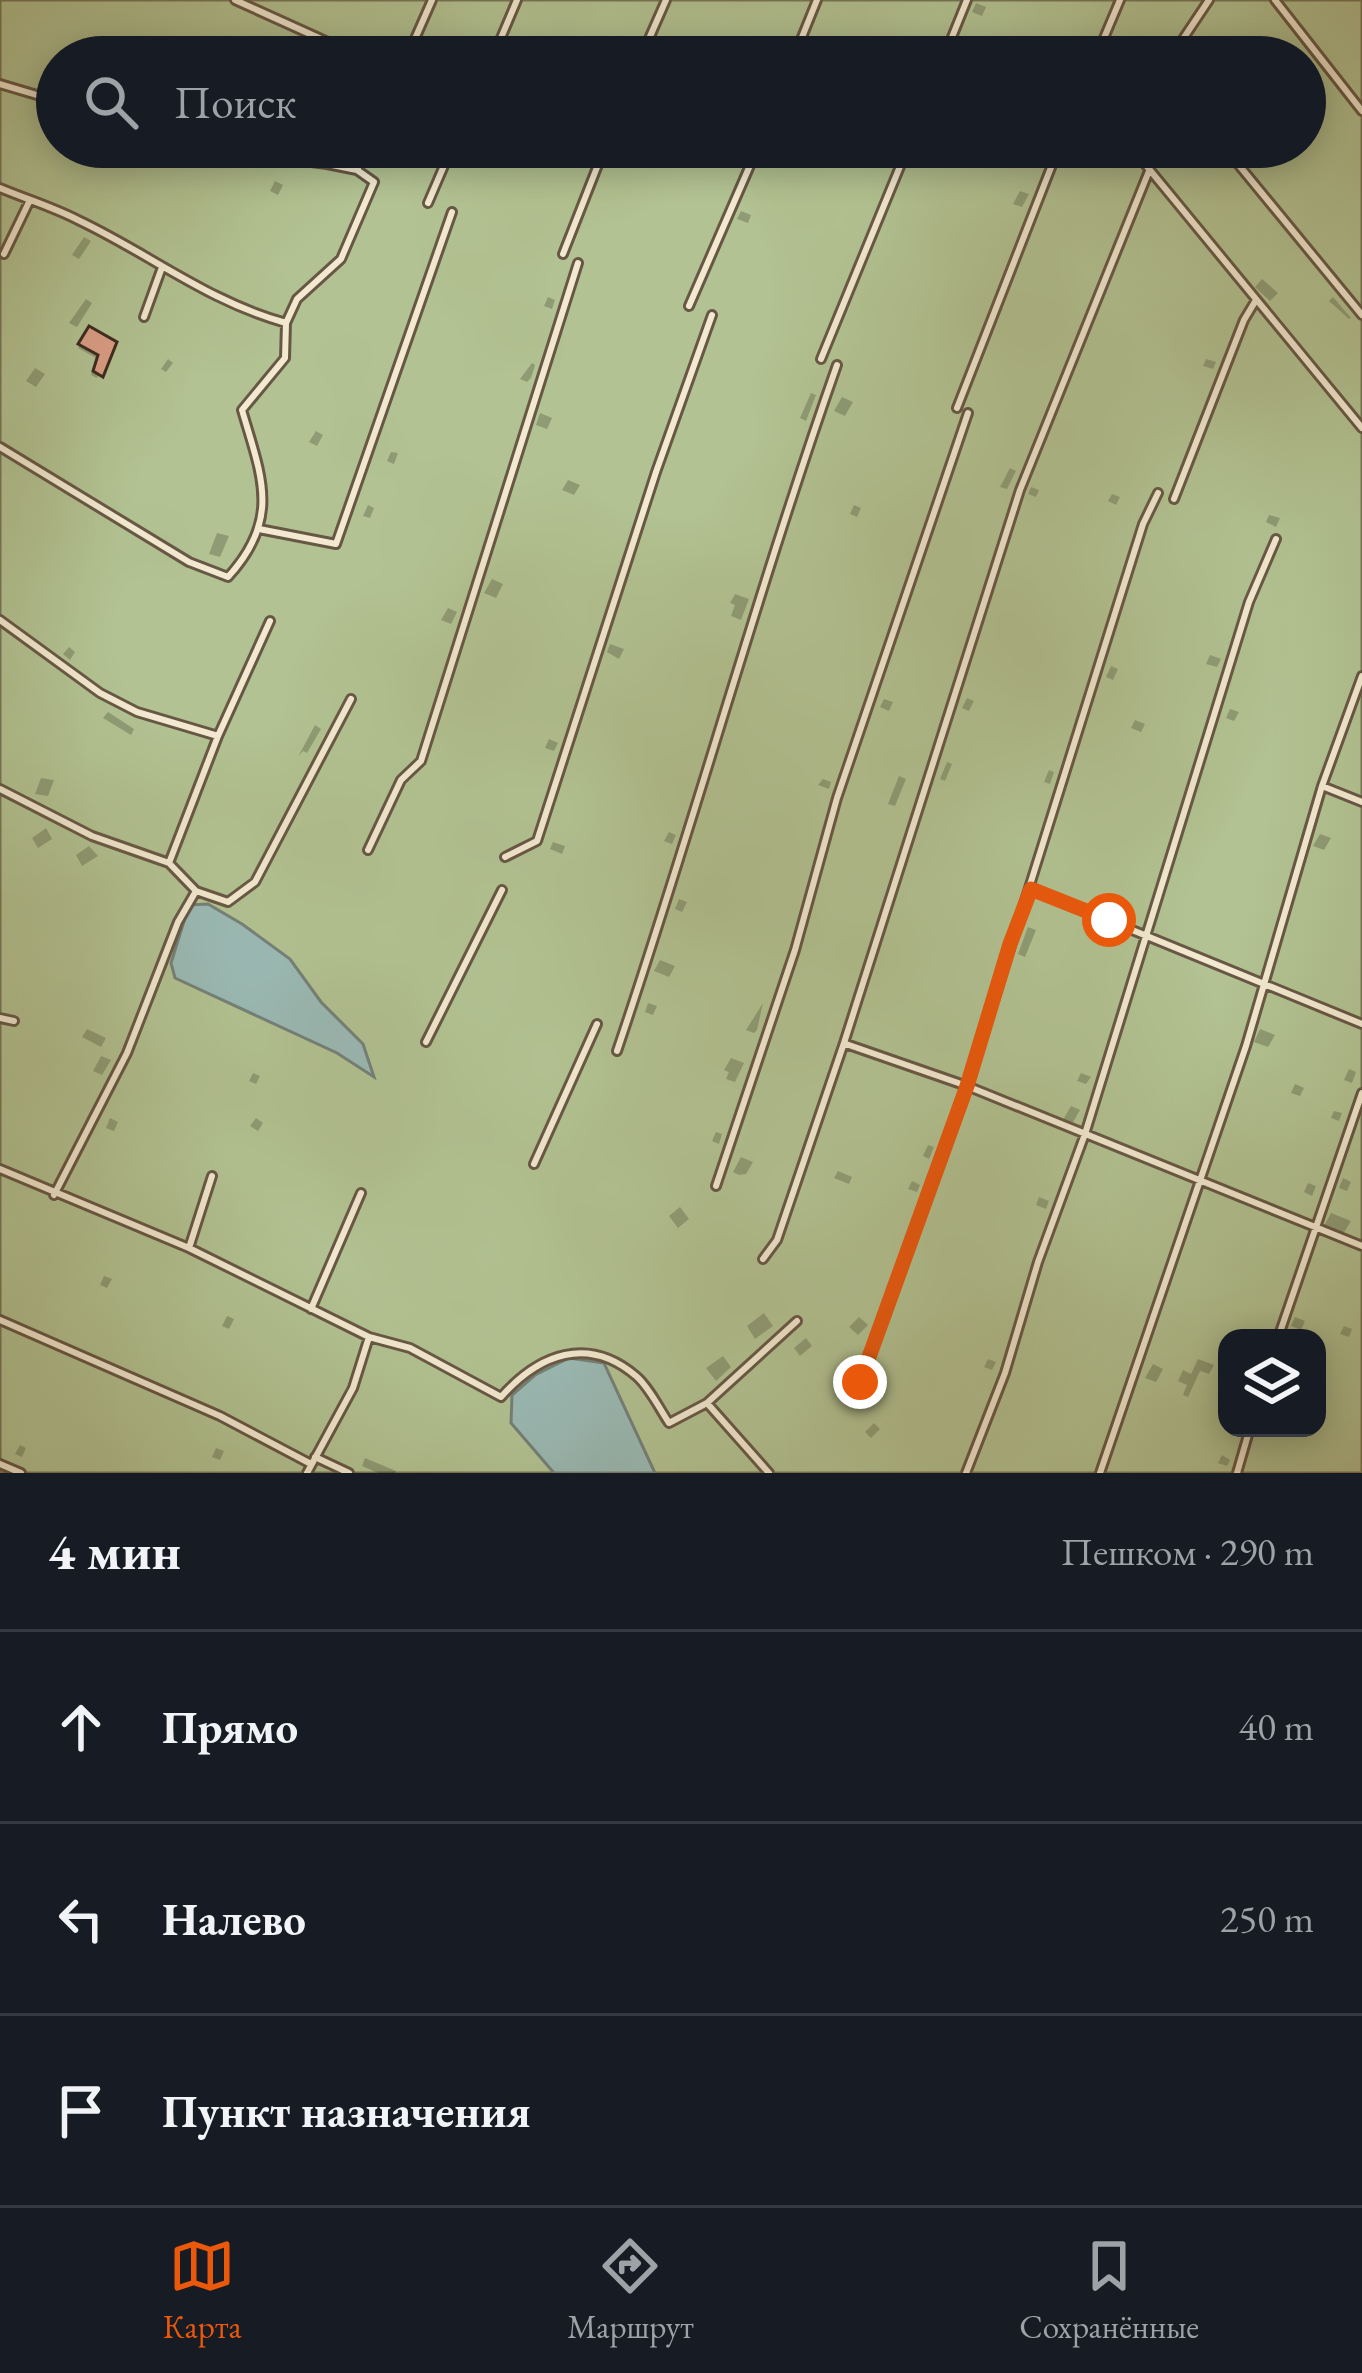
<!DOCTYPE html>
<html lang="ru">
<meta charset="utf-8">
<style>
:root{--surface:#171b24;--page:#20242c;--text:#f1f3f6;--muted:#9ea1a6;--line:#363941;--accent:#ea580c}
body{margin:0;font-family:"EB Garamond",serif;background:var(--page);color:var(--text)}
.controls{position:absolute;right:36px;bottom:36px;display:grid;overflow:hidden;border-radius:24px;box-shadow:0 6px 30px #0003}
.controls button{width:108px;height:108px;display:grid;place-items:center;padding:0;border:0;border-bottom:3px solid var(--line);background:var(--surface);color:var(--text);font:60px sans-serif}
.stop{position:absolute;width:36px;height:36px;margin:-27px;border:9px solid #ea580c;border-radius:50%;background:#fff}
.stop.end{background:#ea580c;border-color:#fff;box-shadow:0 3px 12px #0008}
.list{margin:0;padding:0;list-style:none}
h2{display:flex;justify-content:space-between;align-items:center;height:156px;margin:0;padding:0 48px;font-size:51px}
h2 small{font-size:39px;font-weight:400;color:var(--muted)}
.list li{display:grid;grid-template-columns:78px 1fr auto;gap:36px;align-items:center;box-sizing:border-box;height:192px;padding:0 48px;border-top:3px solid var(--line)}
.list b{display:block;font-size:45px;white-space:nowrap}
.list em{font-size:39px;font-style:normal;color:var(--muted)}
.icon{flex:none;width:66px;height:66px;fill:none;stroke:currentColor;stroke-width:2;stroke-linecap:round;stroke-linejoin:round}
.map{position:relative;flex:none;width:1362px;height:1473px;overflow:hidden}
.search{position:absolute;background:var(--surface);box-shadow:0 6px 30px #0003;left:36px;right:36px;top:36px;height:132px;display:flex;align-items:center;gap:30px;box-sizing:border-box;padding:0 42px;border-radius:66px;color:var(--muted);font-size:45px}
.sheet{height:732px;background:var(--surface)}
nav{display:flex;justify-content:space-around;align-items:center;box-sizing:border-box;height:168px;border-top:3px solid var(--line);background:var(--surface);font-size:33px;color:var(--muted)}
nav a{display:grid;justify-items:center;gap:6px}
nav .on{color:var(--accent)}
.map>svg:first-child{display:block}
</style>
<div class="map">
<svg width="1362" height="1473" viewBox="0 0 1362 1473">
<rect width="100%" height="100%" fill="#ebddb7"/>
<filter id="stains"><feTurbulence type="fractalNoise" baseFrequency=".00167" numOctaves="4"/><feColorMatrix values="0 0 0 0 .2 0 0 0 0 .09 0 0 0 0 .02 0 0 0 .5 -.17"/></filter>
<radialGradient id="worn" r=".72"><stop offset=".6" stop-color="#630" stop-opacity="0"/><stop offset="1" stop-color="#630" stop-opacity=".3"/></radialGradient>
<path fill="#b2c292" stroke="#767658" stroke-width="3" fill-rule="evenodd" d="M0,0H1362V1473H0ZM57,57H1305V147H57ZM1227,1338H1317V1428H1227Z"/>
<path fill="#9abab5" stroke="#748179" stroke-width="3" d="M208,904L242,924L290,959L321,1002L363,1044L374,1077L337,1053L175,978L171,963L189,905Z
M569,1358L604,1363L655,1473H554L511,1423L512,1395L535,1375Z"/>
<path fill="#0003" d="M976,3L986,7L982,16L972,12Z
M430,36L436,39L431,51L424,48Z
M275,181L283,185L278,195L270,191Z
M1020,191L1029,194L1022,207L1013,204Z
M741,211L751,215L748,223L737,219Z
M84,237L91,241L79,259L72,255Z
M1262,279L1278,293L1270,301L1255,287Z
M548,297L555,300L552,309L544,306Z
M1333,297L1351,318L1349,319L1329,301Z
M86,299L92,303L77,327L69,323Z
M86,333L113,343L97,378L91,375L96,358L78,348Z
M168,359L173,363L166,372L161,369Z
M1206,359L1216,362L1213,369L1203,366Z
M532,363L535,365L531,378L527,382L520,379Z
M35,368L45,374L36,387L26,381Z
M811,393L816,395L806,421L800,418Z
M842,397L853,402L845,416L834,411Z
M540,413L552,418L547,429L536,425Z
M316,431L323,435L317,446L309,442Z
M391,452L398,453L394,464L387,461Z
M1010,468L1016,471L1007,489L1000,487Z
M568,480L580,485L574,495L562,490Z
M1031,487L1039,490L1036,497L1028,494Z
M1112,494L1120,497L1116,505L1108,501Z
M368,505L374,508L370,518L363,516Z
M854,505L861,508L857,517L850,514Z
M1269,515L1280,518L1276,527L1266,522Z
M217,533L229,536L220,557L209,554Z
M492,579L503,584L496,598L484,593Z
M735,594L749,599L741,620L731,616L735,605L730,603Z
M448,608L457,612L451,624L441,620Z
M610,644L624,649L619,659L607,652Z
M69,647L75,652L70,660L63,654Z
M1210,655L1221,659L1217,667L1206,664Z
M1111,666L1118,669L1113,680L1106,677Z
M967,698L974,701L969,711L962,708Z
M884,699L893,702L889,711L880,707Z
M1230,709L1239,712L1234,721L1226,718Z
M108,712L134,729L131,735L103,718Z
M1135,720L1145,724L1141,732L1131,728Z
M315,725L321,729L307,753L303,751L298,757Z
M549,739L558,743L554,751L545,748Z
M947,762L952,764L945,781L940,779Z
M1049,770L1054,772L1050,784L1044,782Z
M899,776L906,779L895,806L888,804Z
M41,778L54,780L48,796L35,794Z
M823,779L831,782L829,789L818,785Z
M46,828L52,839L38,848L32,838Z
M669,832L676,835L672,844L664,841Z
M1320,834L1331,838L1324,850L1313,846Z
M553,842L565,846L562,854L550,849Z
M89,846L98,856L82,866L76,855Z
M679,899L687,902L682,912L675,909Z
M1028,927L1036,930L1025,957L1018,954Z
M660,960L675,966L669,977L654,971Z
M648,1003L657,1006L653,1015L645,1012Z
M763,1003L757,1030L754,1033L746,1030Z
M87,1029L106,1038L101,1047L82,1037Z
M1260,1029L1275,1035L1268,1047L1254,1042Z
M101,1056L111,1060L102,1075L93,1071Z
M731,1058L744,1063L735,1082L726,1079L729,1072L724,1070Z
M1349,1069L1356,1072L1352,1083L1344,1080Z
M253,1073L260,1076L256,1084L249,1081Z
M1081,1073L1091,1077L1086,1084L1077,1081Z
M1295,1084L1304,1088L1300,1096L1291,1093Z
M1071,1106L1080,1110L1072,1124L1063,1120Z
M1334,1111L1342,1113L1339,1121L1331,1118Z
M110,1118L118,1122L114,1131L106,1128Z
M256,1118L263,1123L258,1131L250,1126Z
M716,1132L722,1134L719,1144L712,1141Z
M928,1145L934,1147L929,1159L923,1156Z
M741,1157L753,1162L746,1174L739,1175L733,1172Z
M838,1171L852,1177L849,1184L834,1178Z
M1343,1178L1351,1182L1347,1191L1339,1188Z
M912,1181L920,1185L917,1192L908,1189Z
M1308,1183L1316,1186L1312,1196L1304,1192Z
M1039,1197L1049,1201L1046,1209L1036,1205Z
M680,1207L689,1219L678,1228L669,1216Z
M1331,1213L1351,1221L1343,1234L1324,1226Z
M104,1276L112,1279L107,1288L100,1285Z
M764,1313L773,1326L755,1339L747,1326Z
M227,1316L234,1319L229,1329L222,1326Z
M859,1317L868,1325L858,1335L849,1327Z
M1295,1317L1305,1321L1301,1330L1291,1326Z
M1344,1326L1352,1329L1349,1337L1340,1334Z
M806,1338L812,1346L800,1356L794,1348Z
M723,1356L731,1367L716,1381L706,1368Z
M988,1359L996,1362L992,1370L984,1367Z
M1198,1359L1214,1365L1209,1374L1200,1371L1188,1397L1183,1395L1187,1385L1178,1381L1183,1370L1191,1374Z
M1153,1364L1163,1369L1156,1382L1145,1378Z
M874,1423L880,1429L871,1438L865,1432Z
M20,1445L26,1448L22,1457L15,1454Z
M216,1448L224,1451L220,1460L212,1457Z
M1222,1455L1230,1460L1227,1466L1218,1463Z
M365,1458L396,1471L395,1473H378L362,1466Z"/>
<path fill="#da9f87" stroke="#3b2b1f" stroke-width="3" d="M89,326L117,342L103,377L93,371L98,355L78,344Z"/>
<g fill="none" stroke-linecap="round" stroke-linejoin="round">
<defs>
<path id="service" d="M235,0L361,57
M1275,0L1362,111
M407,57L432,0
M493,57L517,0
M641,57L666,0
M794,57L817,0
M944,57L967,0
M1096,57L1120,0
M1171,57L1209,0
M0,84L57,101
M1131,147L1362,428
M1224,147L1362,315
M357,170L367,147
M0,188C26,199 53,207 78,220C150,254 207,301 286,323
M428,203L452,147
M4,254L30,200
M563,254L605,147
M689,306L758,147
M144,317L161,270
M821,359L908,147
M957,408L1059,147
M0,447L189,562L228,577C281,519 262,478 242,410L285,358L286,323L297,299L341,259L374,182L357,170L327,164L195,147
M1174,499L1244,320L1256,300
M259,529L336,544L452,212
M0,620L100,693L137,712L218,736
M1322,786L1362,802
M0,789L92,836L169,863L196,891L228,902L255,882L351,699
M368,850L401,780L421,761L578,263
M505,857L537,841L656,472L712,315
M169,863L218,736L270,621
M1032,889L1362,1024
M0,1018L14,1021
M426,1042L502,890
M846,1044L967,1086L1362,1246
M617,1051C694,824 757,592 837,365
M534,1164L597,1024
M0,1169L189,1248L369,1337L410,1348L501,1397C539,1354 588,1335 636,1376C649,1387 659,1408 669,1423L707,1403L797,1321
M716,1186L795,950L837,798L968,413
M54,1195L127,1053L178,922L196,891
M189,1248L212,1176
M763,1259L777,1240L844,1043L1020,490L1149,171
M311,1309L361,1193
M0,1320L220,1416L311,1464
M1278,1338L1362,1093
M860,1382L967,1086L1143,524L1158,493
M707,1403L769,1473
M315,1457L349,1473
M0,1464L21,1473
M307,1473L353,1388L369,1337
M966,1473L1005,1373L1038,1262L1085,1134L1249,602L1276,539
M1100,1473L1246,1046L1322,786L1362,676
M1237,1473L1250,1428"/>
</defs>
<use href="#service" stroke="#675845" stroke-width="12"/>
<use href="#service" stroke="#f2e9d0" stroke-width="6"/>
</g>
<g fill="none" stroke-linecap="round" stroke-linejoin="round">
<path stroke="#ea580c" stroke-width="15" d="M860,1382L967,1086L1010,944L1031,889L1109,920"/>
</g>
<rect width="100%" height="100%" filter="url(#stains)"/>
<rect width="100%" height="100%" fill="url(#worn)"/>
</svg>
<div class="controls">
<button><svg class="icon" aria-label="layers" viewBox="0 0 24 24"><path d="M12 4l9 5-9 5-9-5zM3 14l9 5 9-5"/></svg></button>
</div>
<div class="stop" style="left:1109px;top:920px"></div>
<div class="stop end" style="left:860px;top:1382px"></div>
<div class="search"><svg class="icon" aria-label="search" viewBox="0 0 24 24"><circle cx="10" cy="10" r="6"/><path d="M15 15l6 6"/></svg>Поиск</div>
</div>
<section class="sheet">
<h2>4 мин<small>Пешком · 290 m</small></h2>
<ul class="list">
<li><svg class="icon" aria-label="ahead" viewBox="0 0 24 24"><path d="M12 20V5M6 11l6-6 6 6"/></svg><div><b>Прямо</b></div><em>40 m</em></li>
<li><svg class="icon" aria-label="left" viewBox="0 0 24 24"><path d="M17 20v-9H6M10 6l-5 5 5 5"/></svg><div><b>Налево</b></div><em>250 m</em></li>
<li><svg class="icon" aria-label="arrive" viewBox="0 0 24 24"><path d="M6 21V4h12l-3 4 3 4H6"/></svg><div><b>Пункт назначения</b></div></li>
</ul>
</section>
<nav>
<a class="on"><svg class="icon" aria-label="map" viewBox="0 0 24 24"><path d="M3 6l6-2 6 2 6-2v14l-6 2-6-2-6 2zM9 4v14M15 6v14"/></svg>Карта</a>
<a><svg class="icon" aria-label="directions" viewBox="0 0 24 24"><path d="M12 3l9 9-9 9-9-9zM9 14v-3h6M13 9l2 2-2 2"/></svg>Маршрут</a>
<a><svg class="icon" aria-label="saved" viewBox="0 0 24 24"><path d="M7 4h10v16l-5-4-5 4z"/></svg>Сохранённые</a>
</nav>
